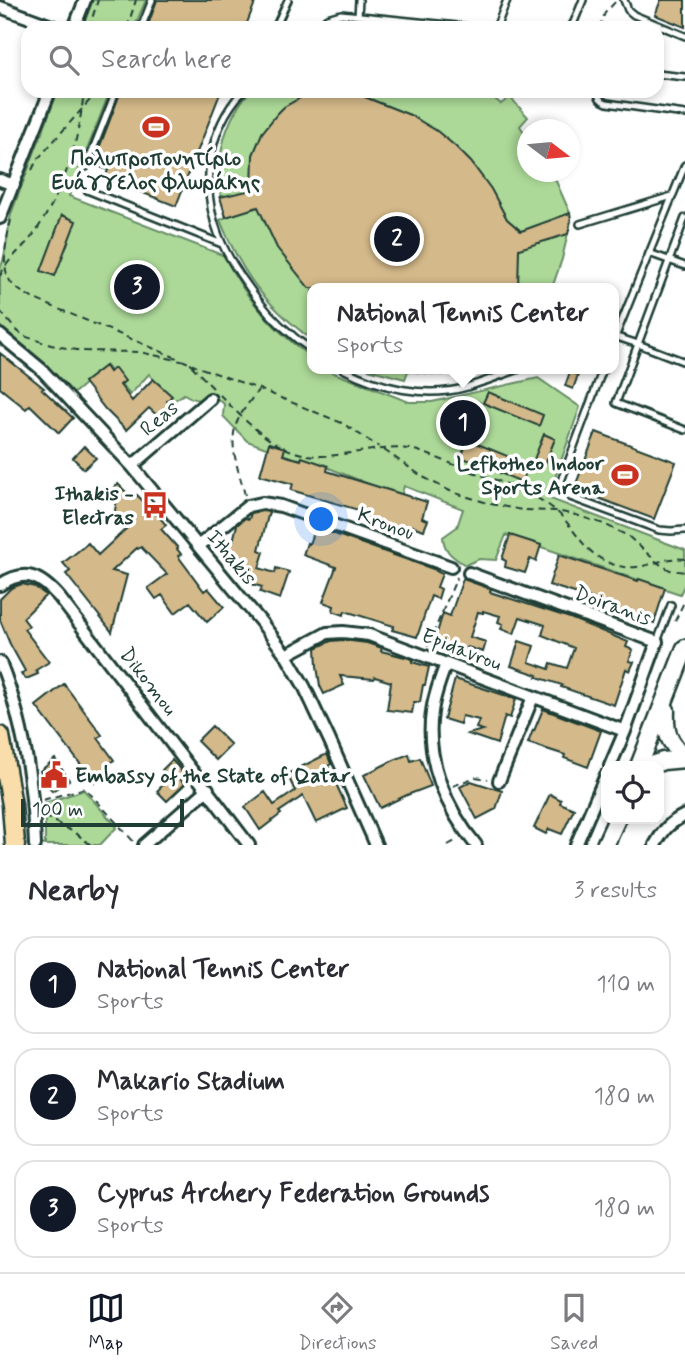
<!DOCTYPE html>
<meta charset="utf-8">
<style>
:root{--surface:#fff;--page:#f2f2f3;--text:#2b2b33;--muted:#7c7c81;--line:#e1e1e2;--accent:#111827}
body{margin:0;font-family:Mynerve,sans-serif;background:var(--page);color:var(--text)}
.controls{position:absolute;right:21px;bottom:21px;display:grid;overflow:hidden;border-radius:14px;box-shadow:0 4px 10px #0003}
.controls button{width:63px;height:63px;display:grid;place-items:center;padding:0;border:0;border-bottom:2px solid var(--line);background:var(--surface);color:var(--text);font:35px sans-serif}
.compass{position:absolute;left:517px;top:119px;width:63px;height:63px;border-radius:50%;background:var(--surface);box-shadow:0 4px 10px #0003;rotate:106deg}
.scale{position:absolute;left:21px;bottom:18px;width:163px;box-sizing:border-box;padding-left:7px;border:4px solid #1f3d34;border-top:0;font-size:19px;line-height:24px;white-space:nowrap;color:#1f3d34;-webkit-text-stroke:5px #fff;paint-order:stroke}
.you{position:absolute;left:322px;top:520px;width:24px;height:24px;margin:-18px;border:5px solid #fff;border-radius:50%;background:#1a73e8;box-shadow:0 0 0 10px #1a73e833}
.badge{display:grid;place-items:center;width:46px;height:46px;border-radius:50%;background:var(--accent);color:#fff;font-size:23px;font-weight:700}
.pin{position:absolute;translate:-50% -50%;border:4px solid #fff;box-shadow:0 2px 7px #0006}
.popup{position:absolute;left:307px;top:283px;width:312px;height:91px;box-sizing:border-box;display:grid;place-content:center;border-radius:14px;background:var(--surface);filter:drop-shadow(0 2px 5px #0005);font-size:23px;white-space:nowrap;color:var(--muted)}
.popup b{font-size:26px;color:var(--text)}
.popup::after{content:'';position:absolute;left:50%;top:100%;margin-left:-14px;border:14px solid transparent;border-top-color:var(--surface)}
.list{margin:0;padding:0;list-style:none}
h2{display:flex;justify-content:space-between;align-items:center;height:91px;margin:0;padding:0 28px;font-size:30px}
h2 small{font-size:23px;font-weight:400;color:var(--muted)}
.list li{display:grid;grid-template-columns:46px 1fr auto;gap:21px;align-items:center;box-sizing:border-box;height:98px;margin:0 14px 14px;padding:0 14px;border:2px solid var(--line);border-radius:21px}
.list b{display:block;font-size:26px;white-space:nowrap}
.list p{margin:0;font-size:23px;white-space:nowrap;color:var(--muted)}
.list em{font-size:23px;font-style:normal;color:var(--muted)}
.icon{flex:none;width:38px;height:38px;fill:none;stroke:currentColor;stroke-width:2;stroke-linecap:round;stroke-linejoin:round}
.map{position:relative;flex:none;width:685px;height:845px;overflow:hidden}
.search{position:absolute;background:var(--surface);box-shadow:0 4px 10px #0003;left:21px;right:21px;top:21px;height:77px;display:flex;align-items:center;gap:18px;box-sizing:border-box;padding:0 24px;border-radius:21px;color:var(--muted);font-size:26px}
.sheet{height:427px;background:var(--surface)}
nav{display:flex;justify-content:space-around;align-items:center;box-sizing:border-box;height:98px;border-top:2px solid var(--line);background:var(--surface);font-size:19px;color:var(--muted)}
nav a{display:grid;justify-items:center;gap:4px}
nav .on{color:var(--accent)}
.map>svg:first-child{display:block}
</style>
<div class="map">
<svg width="685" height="845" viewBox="0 0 685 845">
<rect width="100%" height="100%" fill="#fff"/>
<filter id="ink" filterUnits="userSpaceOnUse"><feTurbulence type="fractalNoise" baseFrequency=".0143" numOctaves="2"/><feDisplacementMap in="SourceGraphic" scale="14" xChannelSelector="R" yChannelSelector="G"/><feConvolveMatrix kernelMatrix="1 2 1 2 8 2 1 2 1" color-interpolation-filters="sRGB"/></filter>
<g filter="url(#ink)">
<path fill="#acd998" stroke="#668b66" stroke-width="2" d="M93,0H146L134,28H82Z
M58,91H110L69,196L225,256C244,298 275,331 312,358V369H328L334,373L409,402H432L538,378L580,407L548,498L685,550V584L680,594L506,535L496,560L479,559L465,565C453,557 444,552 443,537L457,527L463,509L404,486L401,497L309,460L293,458L247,441L223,416L224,404L211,394C202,403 194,400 184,394L172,402L149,374L130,395L106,366L73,394L44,364L4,333L0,325V269C6,258 8,228 11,214Z
M250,91H485L501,104L510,97L528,117L520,126L527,137L528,172H552L570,213L571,220L562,259L552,288H312V340C264,303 243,276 220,220L226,217C212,174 220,125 250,91Z
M368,369H475L441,375L408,371L405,379Z
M84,790L117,827L100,845H45V803Z"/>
<path fill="#d4b98a" stroke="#1f3d34" stroke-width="2" d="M157,0H256L245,28H147Z
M661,0H685V27L655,15Z
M121,91H221L176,206L105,178L108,170L93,164Z
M337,91H357L365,97L410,115L437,131L455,146L471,162L491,189L507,219L521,231L570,213L571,220L568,234L519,249L518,288H309L277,248L258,207L226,217L220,197L252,190L253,155L262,133L277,114L284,107L302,97Z
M62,215L76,221L55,276L41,271Z
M0,353L44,388L42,389L73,418L59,433L30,405L26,409L0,388Z
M105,366L109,372L115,368L125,381L120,385L132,401L153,379L172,396L167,401L172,407L161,419L149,408L126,430L105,409L84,382Z
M570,372L578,375L573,389L565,386Z
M488,392L543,415L539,426L483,403Z
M467,398L480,403L466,438L452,433Z
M596,432L676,462L654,519L574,489Z
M544,434L555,439L544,466L533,462Z
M468,440L529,465L522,482L461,457Z
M269,443L285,448L283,455L301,460L302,457L328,466L327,471L427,502L422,518L428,520L424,530L409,525L408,530L388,524L386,530L376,527L378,520L360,515L362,511L291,490L293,484L260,475Z
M84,446L96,458L84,469L73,458Z
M118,484L133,499L137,495L151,509L152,508L166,525L161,529L178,548L177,549L181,554L178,556L204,591L208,588L224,607L207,622L190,602L175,613L162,595L156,599L148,588L167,574L141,547L138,549L137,548L112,571L127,575L112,632L66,574L70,571L63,563L77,552L88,543L98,555L127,528L114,515L117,500L108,494Z
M262,511L269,512L259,550L264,552L259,568L275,573L276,568L289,572L280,599L260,592L262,587L245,582L249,568L230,561L233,553L225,550L228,540L233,541L237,525L245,518L249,519L251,513Z
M315,527L436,570V571L442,574L437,587L441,589L438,599L431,596L417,637L392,630L394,626L345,611L344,615L333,611L334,606L323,602L336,567L303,555L307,543L309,544Z
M510,535L541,545L536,561L530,559L525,573L505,567L506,561L502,559Z
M559,555L638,581L639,579L665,588L654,623L595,603L597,600L549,585Z
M463,579L491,589L490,592L570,618L628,642L626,647L633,650L629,661L634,662L630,671L626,669L614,705L561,687L562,685L537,677L538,675L511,666L519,641L534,646L529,662L549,669L551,663L567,668L574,648L542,635L545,625L520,617L514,634L501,629L503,624L498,622L500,616L483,611V613L478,612L470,637L486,642L483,652L467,647L465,653L434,643L443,613L450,616Z
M22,584L35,587L46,595L23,618L29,626L24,629L49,662L36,670L38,674L26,679L21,674L25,671L10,644L0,620V599L11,588Z
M343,640L367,643L382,648L381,651L409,658L412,660V662L429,667L425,685H423L420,702H414L412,713L387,710L391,682L375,677L374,679L340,676L344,685L324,694L320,686L317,666L316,648L331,641Z
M455,679L516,699L510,718L505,716L497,744L468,734L483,730L476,728L479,720L462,716L460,724L444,719Z
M64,684L102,735L98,738L114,760L107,765L110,770L94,782L36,706Z
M543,709L601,731L588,767L564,758L565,755L528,743L533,730L534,731Z
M212,726L231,745L216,760L197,741Z
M327,754L331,764L328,766L347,808L316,823L303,796L279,812L281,814L260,830L245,807L265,792L274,805L295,791L287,774Z
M409,754L411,761L420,758L431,786L407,795L380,808L364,775L394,760Z
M55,759L69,780L52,791L40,771Z
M172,760L185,775L180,779L185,784L167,801L157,791L170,778L162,770Z
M471,781L502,791L496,809L477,819L460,787Z
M550,794L561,800L560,803L574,809L562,834L549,829L546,834L534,828Z"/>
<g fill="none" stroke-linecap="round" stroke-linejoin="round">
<defs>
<path id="service" d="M624,0L628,10L634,15L685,36
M358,16L359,0
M141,28L152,0
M275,28L288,0
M316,28L327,18L341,14L477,28
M496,28L507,0
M570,28L574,22L583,0
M657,74L685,77
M243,91C207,130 200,187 219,236C226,254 237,271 248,286C260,304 274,321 291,334C297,340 305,345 312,350
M597,91C598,98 601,101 607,103L685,114
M86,167L116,91
M87,190L222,244
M685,218L616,403L685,430
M580,224L672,196
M649,253L685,266
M614,336L638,344L685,362
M614,340L685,165
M343,369C380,388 426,399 467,387C484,382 502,375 519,369
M603,369L561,481V488L570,497L659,530L671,531L685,530
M657,642L671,605"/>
<path id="minor" d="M0,7L57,28
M74,28L85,0
M0,180L14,185
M0,218L50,91
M0,335L41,369L132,466L261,622L286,655L304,686L329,739L376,845
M132,466L210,399
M198,546L248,506L262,503L281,506L451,567
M469,573L657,642L625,731L610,766
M0,585C25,568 40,576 59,597L249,845
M286,655L327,633L343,632L369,635L625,731
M0,662C23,719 33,783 35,845
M446,664C440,680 434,695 432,712C425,759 446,809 476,845
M499,781L533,697
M144,845L208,789
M576,845L606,775
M655,845C664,829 669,823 685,815"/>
<path id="secondary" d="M666,710C665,733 668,741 685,758
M639,766L685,648
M650,766L663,761L685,759
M605,845L617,819"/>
<path id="trunk" d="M0,736L12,805L15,845"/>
</defs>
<use href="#service" stroke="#1f3d34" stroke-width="10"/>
<use href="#minor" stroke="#1f3d34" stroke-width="16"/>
<use href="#secondary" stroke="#1f3d34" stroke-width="21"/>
<use href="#trunk" stroke="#1f3d34" stroke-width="23"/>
<path stroke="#1f3d34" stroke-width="2" stroke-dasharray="7 5" stroke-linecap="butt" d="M89,28L98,0
M127,28L136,0
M599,28L605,13L617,0
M32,170L37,160L98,91
M11,220C7,238 0,264 10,281C14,288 24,293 32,298L189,363L213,388
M0,276C7,259 23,249 34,234C65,188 78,146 84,91
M0,311L15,329L24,336L51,345L82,351L140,352L181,361
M190,364L259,389L342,423L379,447
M220,395C247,423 279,457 322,456C334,456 347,453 359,452C378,449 399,446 418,451C436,457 454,465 473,472C501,482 531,491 555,510C576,528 582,553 612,564C643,575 659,555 685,559
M384,450L423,477L452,492L491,504L522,510L556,511L576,515L604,524L628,536L658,563L670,570L685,572
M245,495C239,471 226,441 239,418C244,408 252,399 258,390
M675,621L685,600
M428,646L457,577
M453,786L475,777L488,779
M43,800L85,788L134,842
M44,816L77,834L91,845
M448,845L457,840"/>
<use href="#service" stroke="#fff" stroke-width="5"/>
<use href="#minor" stroke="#fff" stroke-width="10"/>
<use href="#secondary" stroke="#fff" stroke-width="16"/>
<use href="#trunk" stroke="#f9deab" stroke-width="18"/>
</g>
</g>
<defs>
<symbol id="stadium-bare" viewBox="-9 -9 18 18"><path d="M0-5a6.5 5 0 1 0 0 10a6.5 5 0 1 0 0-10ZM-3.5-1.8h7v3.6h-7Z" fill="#c8321e" stroke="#fff" stroke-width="2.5" paint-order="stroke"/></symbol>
<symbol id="bus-bare" viewBox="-9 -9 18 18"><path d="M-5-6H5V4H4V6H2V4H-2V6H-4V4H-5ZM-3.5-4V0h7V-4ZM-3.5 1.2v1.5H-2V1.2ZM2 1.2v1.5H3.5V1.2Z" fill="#c8321e" stroke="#fff" stroke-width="2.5" paint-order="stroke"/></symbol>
<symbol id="civic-bare" viewBox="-9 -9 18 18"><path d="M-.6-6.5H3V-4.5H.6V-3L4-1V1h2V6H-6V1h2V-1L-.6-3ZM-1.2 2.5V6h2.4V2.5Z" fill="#c8321e" stroke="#fff" stroke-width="2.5" paint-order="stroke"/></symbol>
</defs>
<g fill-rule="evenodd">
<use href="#stadium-bare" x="137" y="108" width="38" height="38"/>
<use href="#stadium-bare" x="606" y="456" width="38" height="38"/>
<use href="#bus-bare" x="136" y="486" width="38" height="38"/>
<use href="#civic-bare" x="35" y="756" width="38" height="38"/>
</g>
<g text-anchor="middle" stroke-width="7" stroke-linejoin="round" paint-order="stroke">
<g font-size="21" font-weight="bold" fill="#1f3d34" stroke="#fff" text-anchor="end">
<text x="156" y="165" text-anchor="middle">Πολυπροπονητίριο<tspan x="156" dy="24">Ευάγγελος Φλωράκης</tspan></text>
<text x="604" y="470">Lefkotheo Indoor<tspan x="604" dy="24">Sports Arena</tspan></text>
<text x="134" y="500">Ithakis -<tspan x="134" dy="24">Electras</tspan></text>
<text x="75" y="782" text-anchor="start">Embassy of the State of Qatar</text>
</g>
<g font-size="21" fill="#1f3d34" stroke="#fff">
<text transform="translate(159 418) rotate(-40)" y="7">Reas</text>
<text transform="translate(386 523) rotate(20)" y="7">Kronou</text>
<text transform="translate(232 557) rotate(50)" y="7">Ithakis</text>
<text transform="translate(613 605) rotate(20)" y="7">Doiranis</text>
<text transform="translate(462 649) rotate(21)" y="7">Epidavrou</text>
<text transform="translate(149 681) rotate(52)" y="7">Dikomou</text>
</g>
</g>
</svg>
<div class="controls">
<button><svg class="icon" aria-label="locate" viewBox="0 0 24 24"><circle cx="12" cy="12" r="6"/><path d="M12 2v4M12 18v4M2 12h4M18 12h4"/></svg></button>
</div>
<svg class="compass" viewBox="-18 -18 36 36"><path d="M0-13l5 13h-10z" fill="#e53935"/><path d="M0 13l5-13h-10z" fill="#7c7c81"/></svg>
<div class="scale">100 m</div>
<div class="you"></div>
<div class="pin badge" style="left:463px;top:423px">1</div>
<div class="popup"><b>National Tennis Center</b>Sports</div>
<div class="pin badge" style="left:397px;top:239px">2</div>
<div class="pin badge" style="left:137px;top:287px">3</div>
<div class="search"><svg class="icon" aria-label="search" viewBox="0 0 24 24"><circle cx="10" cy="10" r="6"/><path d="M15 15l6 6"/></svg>Search here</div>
</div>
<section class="sheet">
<h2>Nearby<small>3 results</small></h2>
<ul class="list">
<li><span class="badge">1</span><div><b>National Tennis Center</b><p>Sports</p></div><em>110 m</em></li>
<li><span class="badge">2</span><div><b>Makario Stadium</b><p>Sports</p></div><em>180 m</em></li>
<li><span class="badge">3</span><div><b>Cyprus Archery Federation Grounds</b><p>Sports</p></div><em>180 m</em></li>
</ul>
</section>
<nav>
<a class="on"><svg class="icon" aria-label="map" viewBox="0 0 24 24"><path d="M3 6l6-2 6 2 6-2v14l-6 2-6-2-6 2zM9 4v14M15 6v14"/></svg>Map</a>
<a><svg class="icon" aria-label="directions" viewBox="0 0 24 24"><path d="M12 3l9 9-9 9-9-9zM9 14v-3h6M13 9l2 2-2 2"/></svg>Directions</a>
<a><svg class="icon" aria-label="saved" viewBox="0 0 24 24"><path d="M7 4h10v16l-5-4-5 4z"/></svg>Saved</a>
</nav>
